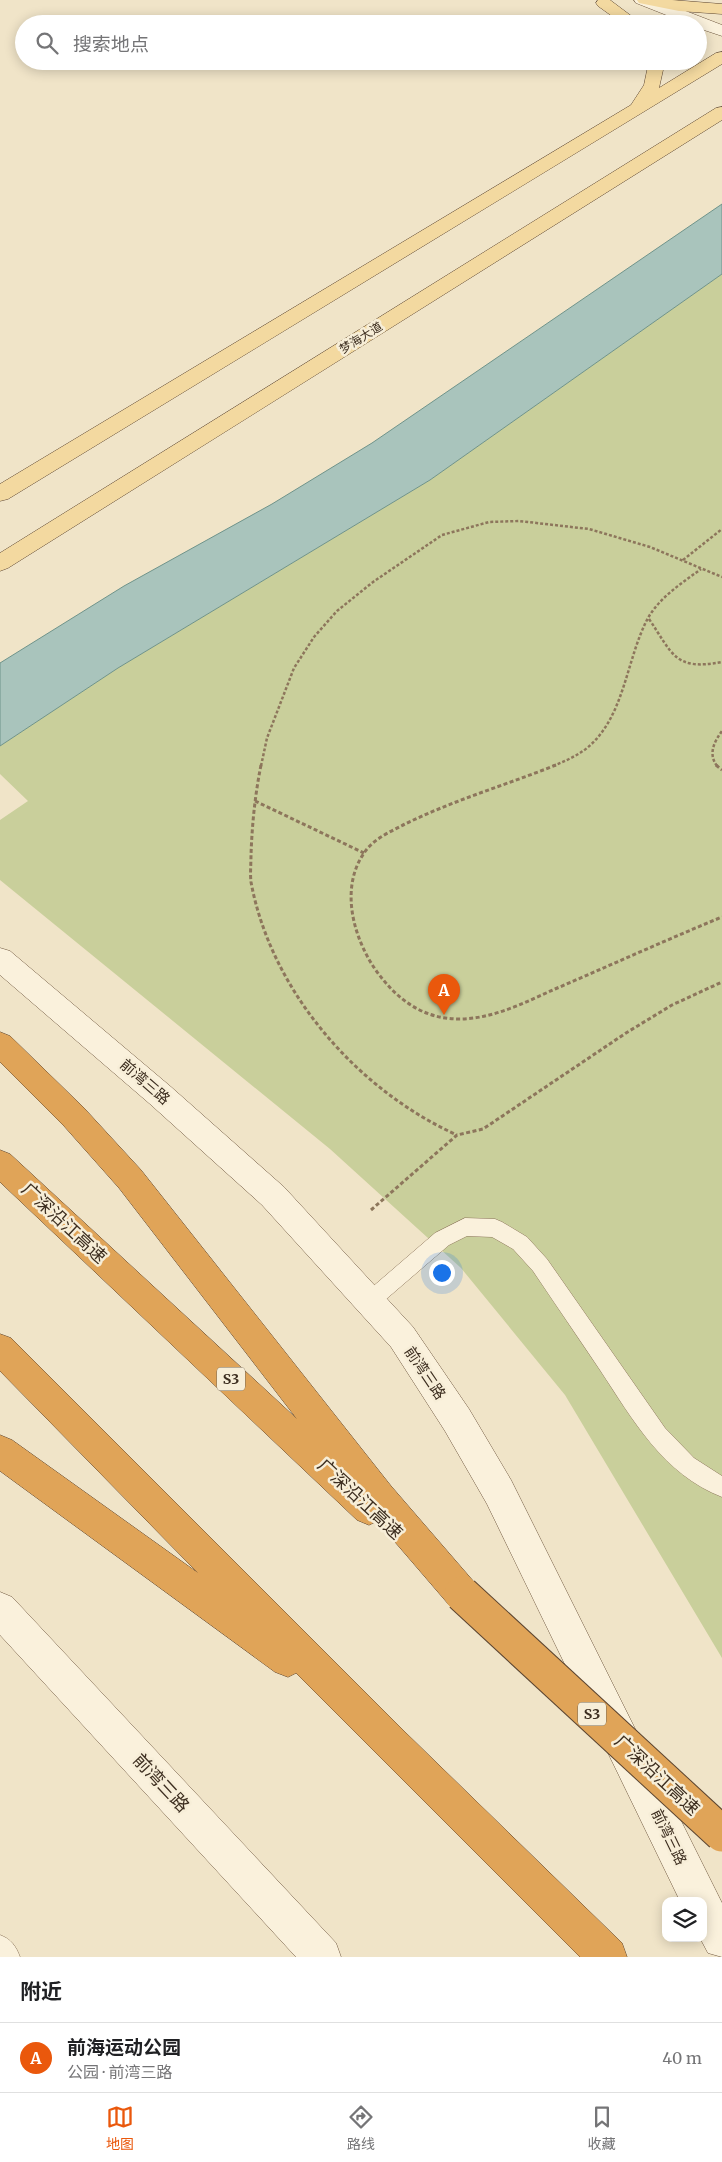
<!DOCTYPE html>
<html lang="zh">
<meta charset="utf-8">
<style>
:root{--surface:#fff;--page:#f2f2f2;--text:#202124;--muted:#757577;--line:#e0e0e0;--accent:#ea580c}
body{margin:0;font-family:Merriweather,"Noto Sans SC",serif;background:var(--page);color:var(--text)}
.controls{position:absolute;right:15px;bottom:15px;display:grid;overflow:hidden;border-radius:10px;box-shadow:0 2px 12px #0003}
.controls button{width:45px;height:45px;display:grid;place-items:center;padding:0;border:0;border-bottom:1px solid var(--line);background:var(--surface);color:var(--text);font:25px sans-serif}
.you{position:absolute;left:441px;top:1272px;width:18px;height:18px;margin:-12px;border:4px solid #fff;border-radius:50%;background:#1a73e8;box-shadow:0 0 0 8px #1a73e833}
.badge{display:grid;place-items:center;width:32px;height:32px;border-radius:50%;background:var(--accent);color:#fff;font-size:16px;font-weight:700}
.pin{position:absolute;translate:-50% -41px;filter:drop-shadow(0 1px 2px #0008)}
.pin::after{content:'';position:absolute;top:26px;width:18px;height:15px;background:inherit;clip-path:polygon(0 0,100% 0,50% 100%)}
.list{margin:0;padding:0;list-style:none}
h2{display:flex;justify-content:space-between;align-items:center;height:65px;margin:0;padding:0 20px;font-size:21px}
h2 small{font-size:16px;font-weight:400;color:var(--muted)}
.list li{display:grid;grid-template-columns:32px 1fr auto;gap:15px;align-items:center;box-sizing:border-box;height:70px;padding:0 20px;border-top:1px solid var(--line)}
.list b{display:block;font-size:19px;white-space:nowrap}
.list p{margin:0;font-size:16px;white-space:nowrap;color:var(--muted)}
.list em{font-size:16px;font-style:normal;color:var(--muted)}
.icon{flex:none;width:28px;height:28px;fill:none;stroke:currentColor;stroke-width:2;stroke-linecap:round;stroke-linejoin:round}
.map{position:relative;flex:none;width:722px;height:1957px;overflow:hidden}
.search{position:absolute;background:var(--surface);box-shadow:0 2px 12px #0003;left:15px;right:15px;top:15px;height:55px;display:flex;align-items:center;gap:12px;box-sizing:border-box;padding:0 18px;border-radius:28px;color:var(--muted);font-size:19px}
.sheet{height:135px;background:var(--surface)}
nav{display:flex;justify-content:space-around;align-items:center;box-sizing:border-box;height:70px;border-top:1px solid var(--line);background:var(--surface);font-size:14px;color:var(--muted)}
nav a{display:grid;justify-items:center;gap:2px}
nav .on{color:var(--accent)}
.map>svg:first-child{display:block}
</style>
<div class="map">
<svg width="722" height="1957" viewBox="0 0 722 1957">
<rect width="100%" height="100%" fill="#f0e4c8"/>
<path fill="#c9cf9b" d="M722,274V1658L565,1395L461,1268L330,1149L0,880V820L28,801L0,774V746L118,668L430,480Z"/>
<path fill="#a9c4bc" stroke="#6f938a" d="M722,204V274L430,480L118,668L0,746V663L124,586L272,504L372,443Z"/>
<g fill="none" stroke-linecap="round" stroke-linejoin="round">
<defs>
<path id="lane" d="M465,1218L495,1219L502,1222L527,1237L547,1259L665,1428L694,1458L722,1476V1497C663,1474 633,1420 600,1370C578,1337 555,1304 533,1271L513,1249L492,1237L467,1236L449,1245L377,1307L370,1310L363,1307L360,1301L363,1295L435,1233Z
M0,1935C11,1939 16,1946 20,1957H0Z"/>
<path id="secondary" d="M634,0H657L722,25V36L698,28V24H689L636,3Z
M0,948L10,951L170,1086L284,1187L413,1327L469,1409L511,1480L722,1903V1957L708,1953L700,1938H703V1901H680L487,1504L445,1431L391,1347L262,1205L150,1104L0,975Z
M0,1592L12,1597L336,1943L341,1957H296L0,1635Z"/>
<path id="primary" d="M598,0H610L642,24H623L598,6L596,3Z
M637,0H672L722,4V14L679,11L639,3Z
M722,52V64L8,499L0,501V484L631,105L644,85L649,61H665L659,88L716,53Z
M722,107V120L8,568L0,571V553L716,108Z"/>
<path id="highway" d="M0,1032L10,1036L84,1108L141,1170L391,1486L474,1582L479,1594L474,1606L462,1611L450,1606L377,1521L369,1525L357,1520L0,1182V1150L10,1154L297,1419L119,1188L64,1126L0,1062Z
M0,1334L11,1338L406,1733L622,1943L627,1957H580L296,1673L288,1677L275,1672L0,1471V1435L12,1440L198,1573L0,1371Z"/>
</defs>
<use href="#lane" stroke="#8d765c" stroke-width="1"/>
<use href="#secondary" stroke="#6f573f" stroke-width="1"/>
<use href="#primary" stroke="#5b4430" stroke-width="1"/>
<use href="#highway" stroke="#5b4430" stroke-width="1"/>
<path stroke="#8d765c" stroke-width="2.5" stroke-dasharray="3 2" stroke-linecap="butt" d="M683,560L722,529
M649,619C673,654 674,671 722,662
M261,766L267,738L294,668L314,637L337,611L373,582L442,535L489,522L519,521L589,529L650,547L722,577
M553,766C565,761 577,756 587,748C625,717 626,659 648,618C660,597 682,583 701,569
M717,766C708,754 714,742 722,731"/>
<path stroke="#8d765c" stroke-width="3" stroke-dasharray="4 2.5" stroke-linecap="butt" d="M261,765C255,795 252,825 251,855C251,864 250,874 251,882C271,991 357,1090 457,1135
M556,765C506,785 454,800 405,824C392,831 377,837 367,849C339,884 352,935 375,969C396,999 423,1020 462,1019C495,1018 526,1002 555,989C611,965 666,940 722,917
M716,765L722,770
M255,801L364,853
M371,1210L457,1135L483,1129L626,1033L672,1005L722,982"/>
<use href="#lane" fill="#faf1dc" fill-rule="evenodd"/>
<use href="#secondary" fill="#faf1dc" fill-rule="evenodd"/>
<use href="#primary" fill="#f3d9a0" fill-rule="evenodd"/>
<use href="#highway" fill="#e0a458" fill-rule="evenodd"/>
<defs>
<path id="highway-bridge" d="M462,1594L722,1834"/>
</defs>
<use href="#highway-bridge" stroke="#5b4430" stroke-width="37" stroke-linecap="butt"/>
<use href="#highway-bridge" stroke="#e0a458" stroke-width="35"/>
</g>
<g text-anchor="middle" stroke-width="5" stroke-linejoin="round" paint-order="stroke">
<g font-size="12" fill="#3d2e20" stroke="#f7eed8">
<text transform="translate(361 338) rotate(-32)" y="4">梦海大道</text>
</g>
<g fill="#f7eed8" stroke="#756857" stroke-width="1">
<rect x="217" y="1367.5" width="28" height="23" rx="4"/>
<rect x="578" y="1702.5" width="28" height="23" rx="4"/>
</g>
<g font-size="14" font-weight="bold" fill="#3d2e20">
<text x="231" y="1384">S3</text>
<text x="592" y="1719">S3</text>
</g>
<g font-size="15" fill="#3d2e20" stroke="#f7eed8">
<text transform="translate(145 1082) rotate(41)" y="5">前湾三路</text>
<text transform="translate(425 1373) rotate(56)" y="5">前湾三路</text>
<text transform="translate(669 1837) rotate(64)" y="5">前湾三路</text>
</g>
<g font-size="18" fill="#3d2e20" stroke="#f7eed8">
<text transform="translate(64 1223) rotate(43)" y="6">广深沿江高速</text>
<text transform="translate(360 1499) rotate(43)" y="6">广深沿江高速</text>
<text transform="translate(657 1775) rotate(43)" y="6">广深沿江高速</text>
<text transform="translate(161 1783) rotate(47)" y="6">前湾三路</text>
</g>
</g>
</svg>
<div class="controls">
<button><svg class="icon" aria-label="layers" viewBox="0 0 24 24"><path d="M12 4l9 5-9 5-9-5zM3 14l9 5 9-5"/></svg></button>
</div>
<div class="you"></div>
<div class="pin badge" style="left:444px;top:1015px">A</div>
<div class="search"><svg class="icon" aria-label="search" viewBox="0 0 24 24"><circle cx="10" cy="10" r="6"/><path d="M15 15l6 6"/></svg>搜索地点</div>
</div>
<section class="sheet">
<h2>附近<small></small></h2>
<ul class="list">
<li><span class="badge">A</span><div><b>前海运动公园</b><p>公园 · 前湾三路</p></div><em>40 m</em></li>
</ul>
</section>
<nav>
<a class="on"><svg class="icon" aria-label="map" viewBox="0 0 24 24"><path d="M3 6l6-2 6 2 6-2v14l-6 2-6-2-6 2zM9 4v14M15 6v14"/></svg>地图</a>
<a><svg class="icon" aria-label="directions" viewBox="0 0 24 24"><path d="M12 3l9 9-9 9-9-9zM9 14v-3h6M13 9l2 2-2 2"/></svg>路线</a>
<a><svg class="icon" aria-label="saved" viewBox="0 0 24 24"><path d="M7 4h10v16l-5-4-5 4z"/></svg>收藏</a>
</nav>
